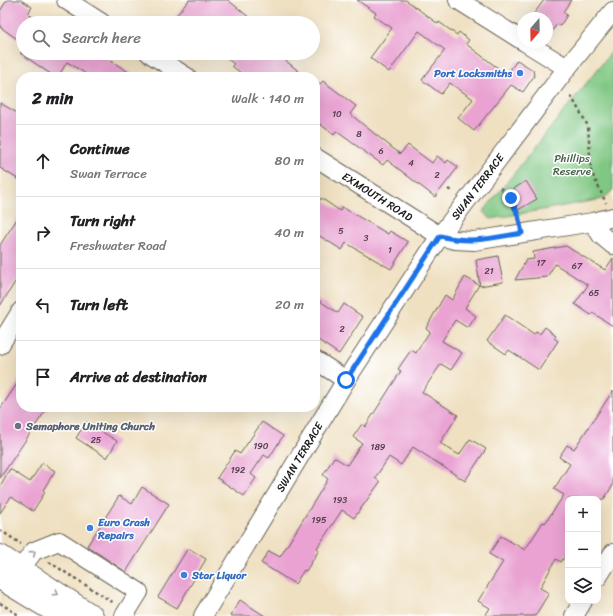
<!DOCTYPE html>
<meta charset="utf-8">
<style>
:root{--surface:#fff;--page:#f2f2f2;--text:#202124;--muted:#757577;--line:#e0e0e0}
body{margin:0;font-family:Sriracha,sans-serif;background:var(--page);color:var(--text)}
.controls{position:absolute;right:12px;bottom:12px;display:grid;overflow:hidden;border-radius:8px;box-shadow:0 4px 16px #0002}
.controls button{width:36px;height:36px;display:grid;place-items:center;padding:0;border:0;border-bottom:1px solid var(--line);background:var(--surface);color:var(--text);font:20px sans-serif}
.compass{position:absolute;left:517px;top:12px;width:36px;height:36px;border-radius:50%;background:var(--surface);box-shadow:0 4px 16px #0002;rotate:200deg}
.stop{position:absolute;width:12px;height:12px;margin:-9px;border:3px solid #1a73e8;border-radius:50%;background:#fff}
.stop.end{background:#1a73e8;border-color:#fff;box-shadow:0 1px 4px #0008}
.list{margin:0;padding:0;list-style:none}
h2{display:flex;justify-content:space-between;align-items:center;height:52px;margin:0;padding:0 16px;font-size:17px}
h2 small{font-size:13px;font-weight:400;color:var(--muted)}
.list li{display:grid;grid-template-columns:26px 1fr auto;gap:12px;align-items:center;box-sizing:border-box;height:72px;padding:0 16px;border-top:1px solid var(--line)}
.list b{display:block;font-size:15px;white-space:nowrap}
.list p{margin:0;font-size:13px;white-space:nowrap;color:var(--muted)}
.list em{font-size:13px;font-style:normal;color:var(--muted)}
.icon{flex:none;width:22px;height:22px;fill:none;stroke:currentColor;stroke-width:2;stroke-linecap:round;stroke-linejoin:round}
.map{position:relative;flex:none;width:613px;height:616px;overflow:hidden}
.search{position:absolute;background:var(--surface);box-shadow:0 4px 16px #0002;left:16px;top:16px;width:304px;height:44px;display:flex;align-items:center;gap:10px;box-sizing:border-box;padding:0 14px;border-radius:22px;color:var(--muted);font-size:15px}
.panel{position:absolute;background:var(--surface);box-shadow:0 4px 16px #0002;left:16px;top:72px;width:304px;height:340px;border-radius:16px}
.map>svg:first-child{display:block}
</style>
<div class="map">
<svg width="613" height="616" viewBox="0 0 613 616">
<rect width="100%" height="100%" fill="#fff"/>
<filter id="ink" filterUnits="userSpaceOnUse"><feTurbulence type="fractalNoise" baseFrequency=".025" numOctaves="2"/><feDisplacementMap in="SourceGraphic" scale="8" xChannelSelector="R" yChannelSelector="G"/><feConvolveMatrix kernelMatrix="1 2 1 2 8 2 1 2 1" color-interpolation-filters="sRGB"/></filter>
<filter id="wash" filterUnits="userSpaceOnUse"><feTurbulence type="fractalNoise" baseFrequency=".012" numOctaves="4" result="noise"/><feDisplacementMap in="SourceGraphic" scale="16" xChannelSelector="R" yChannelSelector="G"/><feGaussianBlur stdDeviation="0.9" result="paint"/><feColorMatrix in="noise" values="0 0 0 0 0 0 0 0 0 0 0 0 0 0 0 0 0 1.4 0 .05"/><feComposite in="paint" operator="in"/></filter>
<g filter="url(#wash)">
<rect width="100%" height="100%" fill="#efe0c1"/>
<path fill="#80c783" stroke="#4e7250" d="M613,50V190L603,199L491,219L483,212Z"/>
<g id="blocks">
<path fill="#e9a2d2" d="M7,0H21L32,7L28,14L42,23H23V43L0,27V11Z
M189,0H228L256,23H183L175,17Z
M357,0H406L438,24L439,22L457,35L459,32L469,40L466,44L507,75L517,60L533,70L534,76L523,92L511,85L474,131L458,118L473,99L450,83L441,94L422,80L445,50L419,31L389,72L370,58L392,28L374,16L376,13Z
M544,0H571L563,12L567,15L560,26L557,24L547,38V18H531Z
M20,53H99L136,77H91L67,62L58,77H55Z
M220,53H276L306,77H246L232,66L234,64Z
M315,81L320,84L323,81L356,106L350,114L400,154L408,145L432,163L437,156L446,163L448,160L458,167L435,197L387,160L383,165L336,131L334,135L315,120Z
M0,103L21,115V181L0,168Z
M526,181L537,199L518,210L507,193Z
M321,198L340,211L342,207L388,234L390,231L408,242L391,269L346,243L342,250L315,233V208Z
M21,213V282L17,279L0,306V245Z
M566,246L605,270L613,258V326L593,313L591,315L575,304L588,285L555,264L547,277L515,280L526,260L534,259L533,252Z
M498,256L503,282L480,286L476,260Z
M465,277L479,285L465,308L476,316L468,328L455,320L442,341L462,353L451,370L441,364L422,392L458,415L440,443L459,455L470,439L486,449L465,481L413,447L401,465L389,457L375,478L380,482L354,518L342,510L317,548L319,550L306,571L304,570L295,584L261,563L269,551L280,557L328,479L323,475L334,457L347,465L362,443L353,437L362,424L365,427L401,371L398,369L411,350L416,353L430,331L426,328L445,295L452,300Z
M315,298L338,313L344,304L363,317L339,354L315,338Z
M505,315L534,335L536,332L540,334L545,327L556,335L554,338L558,341L539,370L509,350L506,354L487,341Z
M21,378V407H48L0,478V409Z
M613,391V485L604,499H568V551L561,562L556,559L540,588L549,593L535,616H485L490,608L478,601L503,562L489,554L501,536L525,550L543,522L545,523L564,495L554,489L570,464L559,457L567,445L574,449Z
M86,422L117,441L107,458L76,438Z
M262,422L283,436L269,458L264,455L251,474L256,478L244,496L217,478L235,451L240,454Z
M42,463L55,471L43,490L45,492L33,511L11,497L0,513V486L10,469L30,482Z
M142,487L169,504L126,572L87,546L119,496L132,504Z
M188,548L206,559L177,608L158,597Z
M240,600L265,616H230Z"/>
</g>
</g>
<g filter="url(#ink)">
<use href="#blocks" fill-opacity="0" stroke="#666156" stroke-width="1"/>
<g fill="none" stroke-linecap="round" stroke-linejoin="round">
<defs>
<g id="minor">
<path d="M66,0L102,23"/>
<path d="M458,0L523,41"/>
<path d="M525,42L567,68"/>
<path d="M149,53L187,77"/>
<path id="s1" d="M315,157L440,236L455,240L474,241L593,222L613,217"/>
<path d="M593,222L601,235L613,245"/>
<path d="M0,345L21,311"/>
<path d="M315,360L346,380"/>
<path d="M598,577L613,553"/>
<path d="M12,580L34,551L59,541L139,592L124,616"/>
<path id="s2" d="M203,616L346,380L440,236L567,68L613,11"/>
<path d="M574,616L583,601"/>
</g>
<path id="major" d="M0,556L92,616
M0,578L62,616"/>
</defs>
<use href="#minor" stroke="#666156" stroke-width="20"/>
<use href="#major" stroke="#666156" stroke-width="24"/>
<path stroke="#666156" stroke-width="2.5" stroke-dasharray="3 3" stroke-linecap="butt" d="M571,96L588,126L591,171L606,203
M500,188L506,192L519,219
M448,189L453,192
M0,530L21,544
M49,562L114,603
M0,603L20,616"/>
<use href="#minor" stroke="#fff" stroke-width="18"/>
<use href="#major" stroke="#fff" stroke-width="22"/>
</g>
<defs><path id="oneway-chevron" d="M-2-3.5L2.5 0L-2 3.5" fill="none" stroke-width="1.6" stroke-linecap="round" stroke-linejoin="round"/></defs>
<g stroke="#999">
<use href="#oneway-chevron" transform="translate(33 553) rotate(-42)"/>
<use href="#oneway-chevron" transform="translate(56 593) rotate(34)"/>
</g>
</g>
<g fill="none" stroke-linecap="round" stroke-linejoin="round" filter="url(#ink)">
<path stroke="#1a73e8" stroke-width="5" d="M346,380L440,236C471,244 492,238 522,233L518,215L511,198"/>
</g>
<g fill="#3f7fe0" stroke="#fff" stroke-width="1.5">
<circle cx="520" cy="73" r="4"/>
<circle cx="90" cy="528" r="4"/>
<circle cx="184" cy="575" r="4"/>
</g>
<circle fill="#6b7280" stroke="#fff" stroke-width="1.5" cx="18" cy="426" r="4"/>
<g text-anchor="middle" stroke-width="3" stroke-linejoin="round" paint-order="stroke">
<g font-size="9" fill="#4f3e4a">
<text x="337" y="117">10</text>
<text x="359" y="137">8</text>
<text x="381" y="154">6</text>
<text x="411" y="166">4</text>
<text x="437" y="178">2</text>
<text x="341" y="234">5</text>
<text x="366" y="241">3</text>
<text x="390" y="253">1</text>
<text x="541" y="266">17</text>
<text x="577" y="269">67</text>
<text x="489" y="274">21</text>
<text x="594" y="296">65</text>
<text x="342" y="332">2</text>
<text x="96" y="443">25</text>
<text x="261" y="449">190</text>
<text x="378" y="450">189</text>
<text x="238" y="473">192</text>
<text x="340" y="503">193</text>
<text x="319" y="523">195</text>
</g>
<g font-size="11" font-weight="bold" fill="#366cbe" stroke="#fff" text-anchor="start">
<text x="512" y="77" text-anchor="end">Port Locksmiths</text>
<text x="98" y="526">Euro Crash<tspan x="98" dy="13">Repairs</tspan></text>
<text x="192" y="579">Star Liquor</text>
</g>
<g font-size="11" fill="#446045" stroke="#fff">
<text x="572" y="162">Phillips<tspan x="572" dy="13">Reserve</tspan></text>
</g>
<g font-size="11" fill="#1c1c1c" stroke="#fff">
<text dy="4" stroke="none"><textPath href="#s2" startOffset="510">SWAN TERRACE</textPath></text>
<text dy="4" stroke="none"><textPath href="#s1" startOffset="74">EXMOUTH ROAD</textPath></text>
<text dy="4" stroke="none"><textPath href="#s2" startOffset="186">SWAN TERRACE</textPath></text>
</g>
<g font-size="11" font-weight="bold" fill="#5b616d" stroke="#fff" text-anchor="start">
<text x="26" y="430">Semaphore Uniting Church</text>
</g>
</g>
</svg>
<div class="controls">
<button>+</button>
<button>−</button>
<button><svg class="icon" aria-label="layers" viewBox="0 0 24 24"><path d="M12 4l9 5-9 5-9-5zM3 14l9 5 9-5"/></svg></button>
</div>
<svg class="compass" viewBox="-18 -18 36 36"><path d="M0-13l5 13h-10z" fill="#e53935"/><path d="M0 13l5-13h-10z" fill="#757577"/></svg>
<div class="stop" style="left:346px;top:380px"></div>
<div class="stop end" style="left:511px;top:198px"></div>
<div class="search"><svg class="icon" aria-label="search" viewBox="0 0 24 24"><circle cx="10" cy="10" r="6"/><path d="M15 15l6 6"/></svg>Search here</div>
<section class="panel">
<h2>2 min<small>Walk · 140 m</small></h2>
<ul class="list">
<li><svg class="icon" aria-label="ahead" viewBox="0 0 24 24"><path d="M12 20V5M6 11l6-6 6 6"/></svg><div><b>Continue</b><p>Swan Terrace</p></div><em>80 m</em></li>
<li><svg class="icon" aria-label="right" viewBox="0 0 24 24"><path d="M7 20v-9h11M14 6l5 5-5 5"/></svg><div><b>Turn right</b><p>Freshwater Road</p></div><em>40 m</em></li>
<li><svg class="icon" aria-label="left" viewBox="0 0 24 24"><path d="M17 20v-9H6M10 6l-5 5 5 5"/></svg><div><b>Turn left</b></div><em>20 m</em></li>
<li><svg class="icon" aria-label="arrive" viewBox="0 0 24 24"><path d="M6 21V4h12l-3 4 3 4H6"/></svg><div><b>Arrive at destination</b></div></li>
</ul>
</section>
</div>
